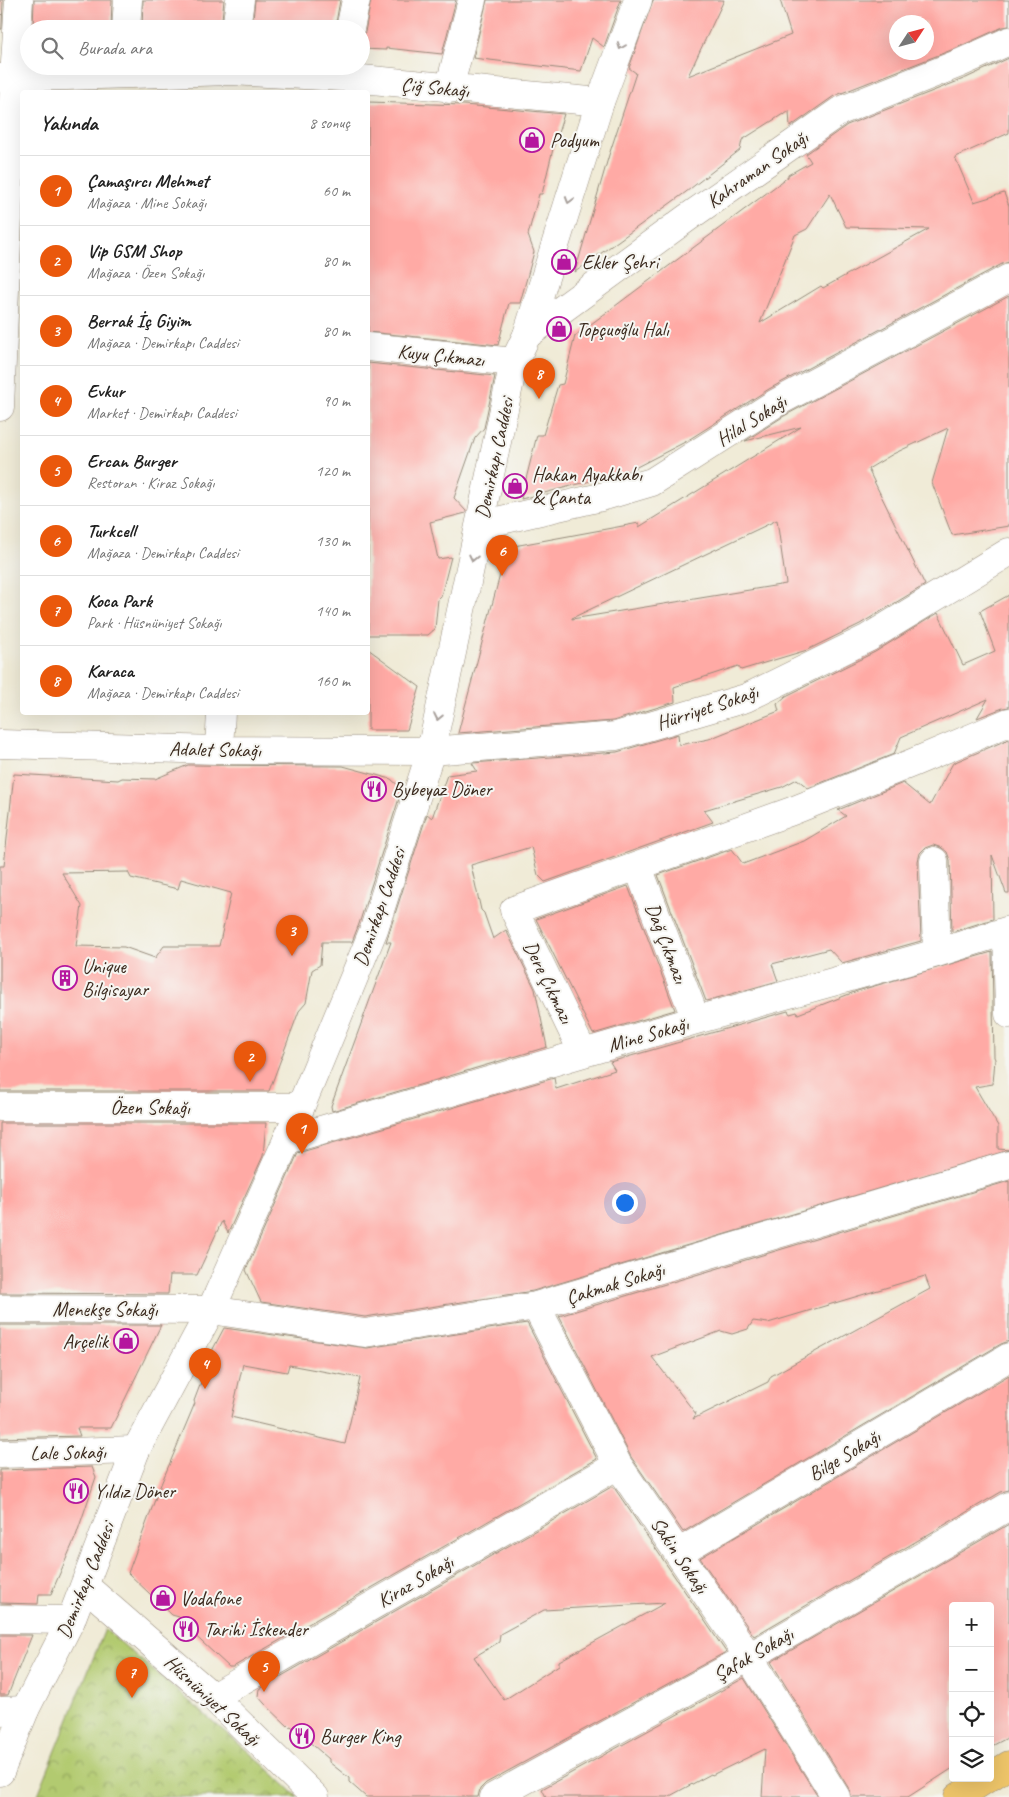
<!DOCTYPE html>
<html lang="tr">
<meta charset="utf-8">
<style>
:root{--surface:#fff;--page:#f2f2f2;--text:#222;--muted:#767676;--line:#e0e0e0;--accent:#ea580c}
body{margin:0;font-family:Caveat,sans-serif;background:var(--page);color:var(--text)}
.controls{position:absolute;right:15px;bottom:15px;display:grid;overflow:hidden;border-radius:5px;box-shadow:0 5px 20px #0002}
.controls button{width:45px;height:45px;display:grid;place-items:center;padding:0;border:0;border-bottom:1px solid var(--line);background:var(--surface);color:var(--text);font:25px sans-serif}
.compass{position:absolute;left:889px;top:15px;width:45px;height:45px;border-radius:50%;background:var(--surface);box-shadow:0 5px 20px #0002;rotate:54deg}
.you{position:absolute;left:624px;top:1202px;width:18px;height:18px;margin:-12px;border:4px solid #fff;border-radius:50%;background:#1a73e8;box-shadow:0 0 0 8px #1a73e833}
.badge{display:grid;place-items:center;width:32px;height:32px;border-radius:50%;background:var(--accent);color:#fff;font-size:16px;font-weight:700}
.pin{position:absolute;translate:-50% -41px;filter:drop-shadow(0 1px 2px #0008)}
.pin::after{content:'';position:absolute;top:26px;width:18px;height:15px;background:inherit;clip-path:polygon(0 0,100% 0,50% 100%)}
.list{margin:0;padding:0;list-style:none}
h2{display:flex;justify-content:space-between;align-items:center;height:65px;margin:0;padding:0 20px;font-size:21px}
h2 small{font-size:16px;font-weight:400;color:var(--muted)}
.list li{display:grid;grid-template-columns:32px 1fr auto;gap:15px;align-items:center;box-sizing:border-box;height:70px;padding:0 20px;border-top:1px solid var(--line)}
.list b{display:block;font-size:19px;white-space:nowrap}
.list p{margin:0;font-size:16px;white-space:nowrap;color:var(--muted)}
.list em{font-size:16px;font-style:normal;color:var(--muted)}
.icon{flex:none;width:28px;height:28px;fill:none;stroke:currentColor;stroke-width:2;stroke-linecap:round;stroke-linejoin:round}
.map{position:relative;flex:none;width:1009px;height:1797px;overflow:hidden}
.search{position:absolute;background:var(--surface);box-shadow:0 5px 20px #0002;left:20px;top:20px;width:350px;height:55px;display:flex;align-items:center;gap:12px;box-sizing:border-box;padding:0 18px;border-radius:28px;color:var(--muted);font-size:19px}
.panel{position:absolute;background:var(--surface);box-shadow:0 5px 20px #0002;left:20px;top:90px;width:350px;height:625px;border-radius:5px}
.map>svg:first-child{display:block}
</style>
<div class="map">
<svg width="1009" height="1797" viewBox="0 0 1009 1797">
<defs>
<pattern id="park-crowns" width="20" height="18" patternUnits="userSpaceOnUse" patternTransform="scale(1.25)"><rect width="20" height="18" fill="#b2ca70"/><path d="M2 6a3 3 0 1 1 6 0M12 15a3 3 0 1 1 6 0" fill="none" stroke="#92a45b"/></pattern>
</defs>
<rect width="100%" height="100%" fill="#f6f6f2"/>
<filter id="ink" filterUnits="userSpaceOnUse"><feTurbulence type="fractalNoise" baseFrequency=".02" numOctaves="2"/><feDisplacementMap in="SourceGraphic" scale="10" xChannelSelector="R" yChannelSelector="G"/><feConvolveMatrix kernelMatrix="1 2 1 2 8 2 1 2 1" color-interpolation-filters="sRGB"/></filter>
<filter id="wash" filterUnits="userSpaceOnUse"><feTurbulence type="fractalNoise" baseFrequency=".0096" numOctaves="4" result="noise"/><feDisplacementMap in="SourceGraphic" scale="20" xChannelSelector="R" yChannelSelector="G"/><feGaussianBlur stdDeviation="1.12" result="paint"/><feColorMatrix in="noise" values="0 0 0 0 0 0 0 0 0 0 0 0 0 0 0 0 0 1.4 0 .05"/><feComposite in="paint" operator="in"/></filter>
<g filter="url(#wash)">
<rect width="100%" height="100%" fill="#f0ebd7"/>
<path fill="url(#park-crowns)" stroke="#767a47" d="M105,1629L266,1767L298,1797H37Z"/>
<g id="blocks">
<path fill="#ffaaa5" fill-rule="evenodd" d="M0,0H3L2,29H0Z
M34,0H112L111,29H33Z
M143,0H224L221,29H142Z
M255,0H340L335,29H252Z
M371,0H456L442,54L386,48V50L361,49V40L365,32Z
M487,0H621L604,47L592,38L581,71L473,58Z
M653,0H724L688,76L791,35L780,0H1009V26L1003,27L954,49L834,96L790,127L789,111L784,115L783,114L742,140L740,150L686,192L575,272L609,155L636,73L629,68ZM896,22H926V52H896Z
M1009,58V133L955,157L974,202L1004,193L1009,206V262L1002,264L769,389L685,442L629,471L521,499L537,435H543L558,385L563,384L575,336L788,177V175L811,162L806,154L847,125L966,78ZM830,194L846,227L929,229L823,288L821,286L760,323L795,235L807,229Z
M368,102L464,105L564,114L553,149L542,194H539L528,235L534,252L520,303H509L498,345L368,332Z
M1009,296V526L952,535L932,483L948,428L893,454L868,469L925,585L860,624L807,650L741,670L738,666L674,687L675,702L613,721L458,733L505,556L508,550L514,546L639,523V527L801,427L745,441L784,416ZM777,520L786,584L572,619V618Z
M368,363L495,376L484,428L475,438L454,498L466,511V513L430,522L438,559L451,557L441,596L438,599L435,629L428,635H368Z
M1009,595V707L1003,708L977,718L988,699L901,737L894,754L808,788L797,779L782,787L704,810L713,822L545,882L538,875L531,847L471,865L481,910L484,913L493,939L506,930L535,989L547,1047L332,1111L331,1106L391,942H386L427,814L432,818L447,775L477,771L472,763L617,752L678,734L679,745L709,739L779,711L777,704L786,696L875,652L938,613L963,665L995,651L980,611Z
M368,649L420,687L407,730H368Z
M1009,739V893H1006L992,855L993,919L952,932L950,860L947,852L942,848L933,845L925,848L920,853L918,861L921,941L842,963L829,949L772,964L778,981L706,1001L658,875L732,849L743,864L804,841L846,816L838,810L903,783L930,805L953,763Z
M188,765L343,766L391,779L402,789L359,924L352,942H322L320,965L312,970L306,1003L299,1011L269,1091H0V866H4L14,774L118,780L122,778L155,779ZM128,872L131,878L178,889L181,879L231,893L219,946H164L155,958L124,947L76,946L82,906L62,873Z
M628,886L675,1010L593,1034L536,919Z
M992,952L994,1057L995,1059L993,1084L975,1087L998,1126V1149L1009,1150L533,1291L365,1317L261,1302L246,1270L298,1153L554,1078L556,1089L615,1070L610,1062L788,1011L790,1014L797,1012L798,1014L857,991Z
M0,1123H266L263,1156L228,1233L222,1221L197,1275H170L168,1294L0,1293Z
M1009,1181V1341L1001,1344L683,1532L631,1457L559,1316ZM925,1276L930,1289L771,1376L768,1382L693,1419L696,1414L652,1357L721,1331L732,1334L748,1329L753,1321L768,1323Z
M527,1323L597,1459L233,1667H229L188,1629L179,1617L172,1615L128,1573L159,1489L195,1403L194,1401L208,1364L212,1362L213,1349L224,1328L367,1348ZM243,1364L287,1372L289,1365L360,1378L345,1444L231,1417Z
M0,1325H161L111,1428H77L80,1436L0,1438Z
M1009,1375V1490L1001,1492L754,1636L700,1558Z
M92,1467L96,1477L76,1536L51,1594H39L38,1604L0,1603V1470Z
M613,1486L726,1652L486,1783L480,1789L478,1797H366L349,1782V1778L329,1762V1759L291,1726L289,1727L264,1703L258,1696L259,1689ZM665,1603L559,1661V1665L504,1700L474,1657L499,1642L500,1634L544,1610Z
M1009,1524V1737L990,1747V1606H953V1768L908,1797H852L849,1789L771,1662Z
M0,1635H32L8,1695H0Z
M744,1678L818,1797H762L765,1749L712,1775L711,1774L668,1797H546L542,1789Z"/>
</g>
</g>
<g filter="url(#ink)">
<use href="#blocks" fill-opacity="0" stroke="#968a7a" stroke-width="1"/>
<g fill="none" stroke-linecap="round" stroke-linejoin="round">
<defs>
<path id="minor" d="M126,29L128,0
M236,29L240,0
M350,29L356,0
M0,78L231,71L341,77L600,102
M449,89L472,0
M527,335L687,218L840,111L960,63L1009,41
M368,347L514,362
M0,407L14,78L19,0
M480,525L601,497L652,482L776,403L1009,278
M0,744L219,750L431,751L616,736L746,698L868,638L1009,552
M219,750L221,712
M934,861L937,953
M638,867L696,1020
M1007,931L1009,1014
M583,1053L514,910L792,811L912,763L1009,722
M0,1107H300
M287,1140L696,1020L937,953L1009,930
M536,1306L618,1465L749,1657L836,1797
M0,1309L211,1310L365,1333L536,1306L1009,1165
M0,1454L136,1450
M678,1553L1009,1357
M85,1586L213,1697L315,1797
M0,1619L71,1620
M213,1697L618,1465
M0,1711L25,1710
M494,1797L749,1657L1009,1506"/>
<path id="tertiary" d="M0,1772L25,1710L71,1620L136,1450L211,1310L287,1140L374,929L431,751L514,362L527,335L600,102L638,0"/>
<path id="primary" d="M990,1777L1009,1765
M958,1797L988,1778"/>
</defs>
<use href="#minor" stroke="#968a7a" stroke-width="29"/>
<use href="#tertiary" stroke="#968a7a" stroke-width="29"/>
<use href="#primary" stroke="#968a7a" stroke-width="29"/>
<use href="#minor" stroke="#fff" stroke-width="28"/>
<use href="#tertiary" stroke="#fff" stroke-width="28"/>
<use href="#primary" stroke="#eec569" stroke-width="28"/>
</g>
<defs><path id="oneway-chevron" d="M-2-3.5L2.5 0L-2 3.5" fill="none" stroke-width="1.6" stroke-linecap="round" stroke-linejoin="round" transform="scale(1.25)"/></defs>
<g stroke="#a79f9a">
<use href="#oneway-chevron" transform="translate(621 46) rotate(111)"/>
<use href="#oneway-chevron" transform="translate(569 200) rotate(107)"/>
<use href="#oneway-chevron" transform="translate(473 558) rotate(102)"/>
<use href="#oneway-chevron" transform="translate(438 717) rotate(102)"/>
</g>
</g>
<defs>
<symbol id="shop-ring" viewBox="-11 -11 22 22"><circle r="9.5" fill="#f6f6f2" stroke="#b5179e" stroke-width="1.5"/><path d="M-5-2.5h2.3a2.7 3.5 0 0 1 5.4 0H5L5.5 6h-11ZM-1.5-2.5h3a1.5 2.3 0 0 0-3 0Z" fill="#b5179e"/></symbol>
<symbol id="restaurant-ring" viewBox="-11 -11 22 22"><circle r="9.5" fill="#f6f6f2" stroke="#b5179e" stroke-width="1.5"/><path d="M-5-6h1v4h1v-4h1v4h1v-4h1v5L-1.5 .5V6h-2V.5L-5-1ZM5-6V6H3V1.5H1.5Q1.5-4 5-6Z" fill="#b5179e"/></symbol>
<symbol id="building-ring" viewBox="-11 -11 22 22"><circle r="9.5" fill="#f6f6f2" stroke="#b5179e" stroke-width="1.5"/><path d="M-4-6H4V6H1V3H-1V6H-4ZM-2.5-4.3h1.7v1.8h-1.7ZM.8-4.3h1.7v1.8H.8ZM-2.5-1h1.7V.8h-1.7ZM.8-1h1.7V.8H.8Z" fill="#b5179e"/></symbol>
</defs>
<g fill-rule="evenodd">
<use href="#shop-ring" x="518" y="126" width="28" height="28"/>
<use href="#shop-ring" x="550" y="248" width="28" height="28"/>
<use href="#shop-ring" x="545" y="315" width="28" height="28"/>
<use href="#shop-ring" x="501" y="472" width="28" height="28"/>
<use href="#restaurant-ring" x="360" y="775" width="28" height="28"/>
<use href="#building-ring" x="51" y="964" width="28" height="28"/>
<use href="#shop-ring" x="112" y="1327" width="28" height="28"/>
<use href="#restaurant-ring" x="62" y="1477" width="28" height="28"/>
<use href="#shop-ring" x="149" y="1584" width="28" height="28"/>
<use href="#restaurant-ring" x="172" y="1615" width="28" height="28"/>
<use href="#restaurant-ring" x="288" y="1722" width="28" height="28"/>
</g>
<g text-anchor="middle" stroke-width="4" stroke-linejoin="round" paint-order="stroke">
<g font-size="20" fill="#3b2a1e" stroke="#f6f6f2">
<text transform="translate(435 87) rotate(6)" y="7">Çiğ Sokağı</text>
<text transform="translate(757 169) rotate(-35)" y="7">Kahraman Sokağı</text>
<text transform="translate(441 355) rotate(6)" y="7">Kuyu Çıkmazı</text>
<text transform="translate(751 420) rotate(-32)" y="7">Hilal Sokağı</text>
<text transform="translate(494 458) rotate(-78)" y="7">Demirkapı Caddesi</text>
<text transform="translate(707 707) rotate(-18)" y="7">Hürriyet Sokağı</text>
<text transform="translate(215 749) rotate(1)" y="7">Adalet Sokağı</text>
<text transform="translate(379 907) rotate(-71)" y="7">Demirkapı Caddesi</text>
<text transform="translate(667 943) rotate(69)" y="7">Dağ Çıkmazı</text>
<text transform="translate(549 982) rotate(64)" y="7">Dere Çıkmazı</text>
<text transform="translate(648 1034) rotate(-16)" y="7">Mine Sokağı</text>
<text x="150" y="1114">Özen Sokağı</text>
<text transform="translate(615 1283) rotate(-17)" y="7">Çakmak Sokağı</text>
<text x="105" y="1316">Menekşe Sokağı</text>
<text transform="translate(68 1452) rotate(-1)" y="7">Lale Sokağı</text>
<text transform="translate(844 1455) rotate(-31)" y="7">Bilge Sokağı</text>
<text transform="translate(680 1555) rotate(56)" y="7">Sakin Sokağı</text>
<text transform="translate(85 1580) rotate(-68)" y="7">Demirkapı Caddesi</text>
<text transform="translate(415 1581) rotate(-30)" y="7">Kiraz Sokağı</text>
<text transform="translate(753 1654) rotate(-30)" y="7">Şafak Sokağı</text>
<text transform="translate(213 1700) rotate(43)" y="7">Hüsnüniyet Sokağı</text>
</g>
<g font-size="20" fill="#3b2a1e" stroke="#f6f6f2" text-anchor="start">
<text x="550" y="147">Podyum</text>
<text x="582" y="269">Ekler Şehri</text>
<text x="576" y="336">Topçuoğlu Halı</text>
<text x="532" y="481">Hakan Ayakkabı<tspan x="532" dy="23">&amp; Çanta</tspan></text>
<text x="392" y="796">Bybeyaz Döner</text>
<text x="82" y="973">Unique<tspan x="82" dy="23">Bilgisayar</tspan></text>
<text x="108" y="1348" text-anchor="end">Arçelik</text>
<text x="94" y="1498">Yıldız Döner</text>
<text x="180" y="1605">Vodafone</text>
<text x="204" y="1636">Tarihi İskender</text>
<text x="320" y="1743">Burger King</text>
</g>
</g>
</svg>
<div class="controls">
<button>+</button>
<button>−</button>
<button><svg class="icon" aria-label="locate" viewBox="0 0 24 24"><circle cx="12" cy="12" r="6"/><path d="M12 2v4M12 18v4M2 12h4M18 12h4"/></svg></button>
<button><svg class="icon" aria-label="layers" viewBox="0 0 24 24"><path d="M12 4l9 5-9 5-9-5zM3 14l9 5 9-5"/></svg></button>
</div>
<svg class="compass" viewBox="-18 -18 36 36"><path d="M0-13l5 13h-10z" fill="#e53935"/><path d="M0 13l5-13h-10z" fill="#767676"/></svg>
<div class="you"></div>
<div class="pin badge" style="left:302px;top:1154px">1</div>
<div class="pin badge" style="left:250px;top:1082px">2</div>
<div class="pin badge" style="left:292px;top:956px">3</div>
<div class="pin badge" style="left:205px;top:1389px">4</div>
<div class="pin badge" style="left:264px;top:1692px">5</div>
<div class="pin badge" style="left:502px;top:576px">6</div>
<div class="pin badge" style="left:132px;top:1698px">7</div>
<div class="pin badge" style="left:539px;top:399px">8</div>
<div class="search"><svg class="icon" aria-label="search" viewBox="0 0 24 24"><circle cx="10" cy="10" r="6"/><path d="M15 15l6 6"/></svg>Burada ara</div>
<section class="panel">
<h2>Yakında<small>8 sonuç</small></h2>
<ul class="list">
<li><span class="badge">1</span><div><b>Çamaşırcı Mehmet</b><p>Mağaza · Mine Sokağı</p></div><em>60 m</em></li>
<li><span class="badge">2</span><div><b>Vip GSM Shop</b><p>Mağaza · Özen Sokağı</p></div><em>80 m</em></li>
<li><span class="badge">3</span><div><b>Berrak İç Giyim</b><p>Mağaza · Demirkapı Caddesi</p></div><em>80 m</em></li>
<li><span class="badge">4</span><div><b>Evkur</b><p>Market · Demirkapı Caddesi</p></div><em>90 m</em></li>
<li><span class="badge">5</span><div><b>Ercan Burger</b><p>Restoran · Kiraz Sokağı</p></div><em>120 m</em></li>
<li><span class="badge">6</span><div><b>Turkcell</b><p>Mağaza · Demirkapı Caddesi</p></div><em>130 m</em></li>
<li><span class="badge">7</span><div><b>Koca Park</b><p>Park · Hüsnüniyet Sokağı</p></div><em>140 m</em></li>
<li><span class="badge">8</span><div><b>Karaca</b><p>Mağaza · Demirkapı Caddesi</p></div><em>160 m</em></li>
</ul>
</section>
</div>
